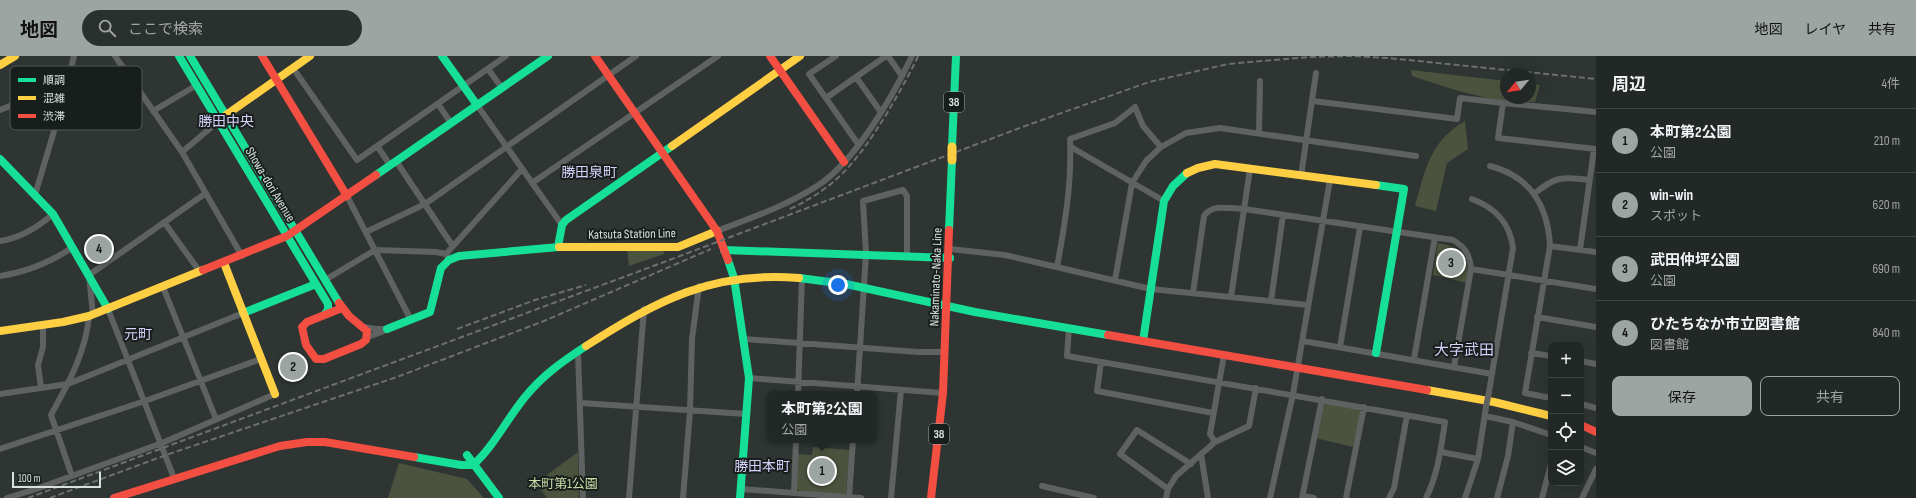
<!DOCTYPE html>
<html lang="ja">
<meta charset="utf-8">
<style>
:root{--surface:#222826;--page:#2a302e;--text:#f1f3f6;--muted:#a2a6a7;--line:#3f4443;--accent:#9da5a2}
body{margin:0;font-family:"Sofia Sans Condensed","Noto Sans JP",sans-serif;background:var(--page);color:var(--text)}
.controls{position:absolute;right:12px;bottom:12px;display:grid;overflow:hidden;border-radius:8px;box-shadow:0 4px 16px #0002}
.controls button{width:36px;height:36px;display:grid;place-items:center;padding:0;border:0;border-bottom:1px solid var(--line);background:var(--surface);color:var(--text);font:20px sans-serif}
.compass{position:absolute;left:1500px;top:12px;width:36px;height:36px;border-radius:50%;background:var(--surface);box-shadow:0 4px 16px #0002;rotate:241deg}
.scale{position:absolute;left:12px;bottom:10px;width:89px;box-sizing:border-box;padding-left:4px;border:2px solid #d9e1de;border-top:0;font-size:11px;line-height:14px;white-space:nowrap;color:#d9e1de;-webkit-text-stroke:3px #181e1c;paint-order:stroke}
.you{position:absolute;left:838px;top:229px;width:14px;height:14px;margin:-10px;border:3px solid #fff;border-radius:50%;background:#1a73e8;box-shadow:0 0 0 6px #1a73e833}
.badge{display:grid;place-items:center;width:26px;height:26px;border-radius:50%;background:var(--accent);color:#111;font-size:13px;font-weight:700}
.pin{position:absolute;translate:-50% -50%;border:2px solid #fff;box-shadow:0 1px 4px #0006}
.popup{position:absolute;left:767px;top:335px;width:110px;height:52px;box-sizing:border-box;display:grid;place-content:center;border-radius:8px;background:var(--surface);filter:drop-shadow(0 1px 3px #0005);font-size:13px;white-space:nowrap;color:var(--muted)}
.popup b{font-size:15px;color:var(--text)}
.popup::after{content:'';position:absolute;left:50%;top:100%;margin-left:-8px;border:8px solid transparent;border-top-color:var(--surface)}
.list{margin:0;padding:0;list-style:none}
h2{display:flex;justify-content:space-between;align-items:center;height:52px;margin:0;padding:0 16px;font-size:17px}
h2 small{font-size:13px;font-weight:400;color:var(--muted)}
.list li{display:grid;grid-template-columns:26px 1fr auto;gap:12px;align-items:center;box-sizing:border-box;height:64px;padding:0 16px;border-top:1px solid var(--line)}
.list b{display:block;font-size:15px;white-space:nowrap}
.list p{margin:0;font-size:13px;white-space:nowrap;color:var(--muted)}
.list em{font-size:13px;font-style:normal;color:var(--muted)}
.actions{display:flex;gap:8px;padding:12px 16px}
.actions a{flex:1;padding:9px 0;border:1px solid var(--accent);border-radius:8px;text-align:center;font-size:14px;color:var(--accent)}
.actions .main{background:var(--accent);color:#111}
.icon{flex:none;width:22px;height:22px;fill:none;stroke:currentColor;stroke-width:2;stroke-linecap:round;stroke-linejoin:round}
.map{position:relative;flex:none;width:1596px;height:442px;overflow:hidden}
header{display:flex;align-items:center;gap:24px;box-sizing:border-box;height:56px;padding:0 20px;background:var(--accent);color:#111}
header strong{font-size:19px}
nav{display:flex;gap:22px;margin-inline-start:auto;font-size:14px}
.search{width:280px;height:36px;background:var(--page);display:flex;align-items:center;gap:10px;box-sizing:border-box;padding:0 14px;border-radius:22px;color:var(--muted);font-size:15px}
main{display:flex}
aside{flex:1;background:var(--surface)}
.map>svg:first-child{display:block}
</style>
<header>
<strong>地図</strong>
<div class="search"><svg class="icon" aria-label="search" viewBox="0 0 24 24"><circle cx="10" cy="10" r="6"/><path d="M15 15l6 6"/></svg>ここで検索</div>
<nav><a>地図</a><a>レイヤ</a><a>共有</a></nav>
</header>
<main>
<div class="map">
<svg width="1596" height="442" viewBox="0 0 1596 442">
<rect width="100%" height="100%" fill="#2e3533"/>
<path fill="#4b533e" d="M1411,14L1506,25V42H1530V28L1540,29L1535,46L1495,44L1455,34L1412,20Z
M1465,65L1468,93L1447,107L1436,155L1415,150C1425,114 1430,85 1465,65Z
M1438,187C1465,192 1470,201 1467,227L1433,219Z
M663,193L664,198L629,210L627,194Z
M1324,347L1359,352L1361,356L1353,391L1316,382Z
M813,391L850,394L846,437L844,438L799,435L795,431L798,398L812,399Z
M578,396L579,442H547L536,427Z
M399,407L467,423L484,442H388Z"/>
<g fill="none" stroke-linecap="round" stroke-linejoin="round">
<path stroke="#5f6260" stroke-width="6" d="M115,0L182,96L242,200
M836,0L809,18L858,88
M888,0L902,20
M293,12L357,104L506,0
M488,13L502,32
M856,21L880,55
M826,42L886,0
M1313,45L1457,63L1460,42L1503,47
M438,48L451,67
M477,49L562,169
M0,54L41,38L63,45
M153,55L197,29
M1596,56L1503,47L1498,82L1596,93
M1259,77L1260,25
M377,90L390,109
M1071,91L1164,145
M182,96L226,59
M396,105L452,189
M1490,110C1530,120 1548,150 1550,190L1525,337L1551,342
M1301,120L1316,17
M532,127L718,0
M1535,137C1555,121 1562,120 1589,124
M35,139L63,45L74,0
M347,140L411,264
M1472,143C1496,152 1510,167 1513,192L1489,336
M164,166L200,216
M717,175C751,162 786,150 817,130C855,106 893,40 912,0
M366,176L425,148L636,0
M0,185C21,182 37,172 53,158
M1550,190L1596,196
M950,193L1005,199L1151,233L1308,249
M1580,194L1594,93
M446,198L522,113
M1057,211C1065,168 1072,126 1070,83L1115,67L1135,51L1143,70L1161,91
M1471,213L1596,233
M0,220C27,216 51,206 73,191
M325,224L375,194L436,196L446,198L449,204
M1115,224L1132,127L1146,105L1161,91L1186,77L1220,72L1416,100
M163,231L216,363
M1193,237L1204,160C1212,147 1231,153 1244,153L1453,184C1465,191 1470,199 1471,213L1454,311
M1231,241L1250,113
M1271,245L1283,159
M108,253L174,422
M93,259L89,219L206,137
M1537,261L1596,271
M364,271L376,273H387
M1069,272L1067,300L1445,366C1441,392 1438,418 1426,442
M368,281L384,275
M744,283L918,296H945
M1303,285L1492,318
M1340,291L1360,171
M578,297L583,442
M1531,297L1551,300
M1414,303L1435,181
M1581,305L1596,308
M1101,306L1097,335L1213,357
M749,322L943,337
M41,332L38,309L43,291V269
M0,338L68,328L243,257
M798,338L802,221
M857,338L866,198L863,145L903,134L907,140V199
M581,347L746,358
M1581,348L1596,352
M1485,360L1513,366L1551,379
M1215,386L1210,378L1224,299
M1581,391L1596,397
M0,393L145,345L261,303
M1441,396L1478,403
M1201,398L1208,442
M72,420L51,359C68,328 86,296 89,260
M1042,430L1094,442
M741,433L861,442
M1168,433L1120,398L1137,374L1191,408
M794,437L796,384
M1303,440L1314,442
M7,442L39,432L162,387L275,338
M629,442L644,253
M683,442L690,355L692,283L699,230
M849,442L853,384
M891,442L901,334
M1166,442L1168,433L1176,420L1215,386L1249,370L1256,332
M1270,442L1293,338L1330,124
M1302,442L1322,343
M1346,442L1364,351
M1389,442L1394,432L1407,359
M1465,442L1478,403L1486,351
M1497,442L1508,400L1513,366
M1542,442L1551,408
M1582,442L1596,413"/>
<path stroke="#16e098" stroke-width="8" d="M179,0L328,248V254L324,259
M190,0L339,247
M442,0L477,49
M952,91L956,0
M0,103L53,158L108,253
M376,119L548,0
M1376,129L1404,133L1376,297
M949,174L952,104
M558,191L562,169L566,164L672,90
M724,194L950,202
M728,204L734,222L749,322L740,442
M799,222L846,228L975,256L1108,279
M243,257L316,228
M387,273L430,256L441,212L449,204L459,200L559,191
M1143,285L1164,145L1173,130L1187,117
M467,399L499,442
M414,401L461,409H473C494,390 507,363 525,341C543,319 563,305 586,290"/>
<path stroke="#ffcf43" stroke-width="8" d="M0,9L15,0
M226,59L310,0
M672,90L800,0
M1187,117L1198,112L1215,108L1376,129
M559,191H678L717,175
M224,207L275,338
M0,275L63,266L89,260L203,214
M586,290C658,244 712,215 799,222
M1427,334L1494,346L1551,360"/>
<path stroke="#f24e42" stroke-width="8" d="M262,0L347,140
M595,0L717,175L728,204
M770,0L844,106
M203,214L287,180L376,119
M339,247L349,260L367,275L366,284L361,288L324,303H316L306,289L302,271L307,266L342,252
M1108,279L1427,334
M1581,369L1596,376
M114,442L280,390L307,386H325L414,401
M931,442L943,337L949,174"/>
<path stroke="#6d706e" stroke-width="2" stroke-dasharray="6 3" stroke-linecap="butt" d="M790,153C839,130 858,103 886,59C897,40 909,20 918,0
M457,273L535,244L586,229
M28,442L664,206L1025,70L1149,26L1228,8L1309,1L1349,0L1388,2L1596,23
M50,442L166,399L397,321L544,265L711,193"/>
<path stroke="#5f6260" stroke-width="6" d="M1486,351L1489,336"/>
<path stroke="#ffcf43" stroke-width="9" d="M952,91V104"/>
</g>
<g text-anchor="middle" stroke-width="4" stroke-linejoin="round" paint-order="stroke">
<g fill="#181e1c" stroke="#9fa6a4" stroke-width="1">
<rect x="944" y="36" width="20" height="20" rx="3"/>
<rect x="929" y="368" width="20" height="20" rx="3"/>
</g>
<g font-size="12" font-weight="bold" fill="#d9e1de">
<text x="954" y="50">38</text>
<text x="939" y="382">38</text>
</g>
<g font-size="13" fill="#d9e1de" stroke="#181e1c">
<text transform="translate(271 128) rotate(59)" y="5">Showa-dori Avenue</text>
<text transform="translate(632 177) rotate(-1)" y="5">Katsuta Station Line</text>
<text transform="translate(935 221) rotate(-88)" y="5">Nakaminato-Naka Line</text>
</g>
<g font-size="13" fill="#cadda7" stroke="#181e1c">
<text x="563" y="432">本町第1公園</text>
</g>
<g font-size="14" fill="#d6cffa" stroke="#181e1c">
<text x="226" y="70">勝田中央</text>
<text x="589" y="121">勝田泉町</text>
<text x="138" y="283">元町</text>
<text x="762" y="415">勝田本町</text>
</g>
<g font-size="15" fill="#d6cffa" stroke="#181e1c">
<text x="1464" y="299">大字武田</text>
</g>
</g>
<rect x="10" y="10" width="132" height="64" rx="6" fill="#181e1c" stroke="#525856" stroke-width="1"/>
<rect x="18" y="22" width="18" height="4" fill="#16e098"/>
<rect x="18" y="40" width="18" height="4" fill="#ffcf43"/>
<rect x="18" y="58" width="18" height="4" fill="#f24e42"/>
<g font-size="11" fill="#d9e1de">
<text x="43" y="28">順調</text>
<text x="43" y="46">混雑</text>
<text x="43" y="64">渋滞</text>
</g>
</svg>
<div class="controls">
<button>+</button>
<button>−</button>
<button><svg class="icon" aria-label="locate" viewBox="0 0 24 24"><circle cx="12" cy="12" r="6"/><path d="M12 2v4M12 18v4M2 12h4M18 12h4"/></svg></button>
<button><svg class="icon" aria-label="layers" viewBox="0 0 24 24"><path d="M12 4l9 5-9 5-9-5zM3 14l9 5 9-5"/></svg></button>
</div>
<svg class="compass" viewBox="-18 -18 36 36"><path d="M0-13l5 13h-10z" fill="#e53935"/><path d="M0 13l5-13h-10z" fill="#a2a6a7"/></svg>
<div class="scale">100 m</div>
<div class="you"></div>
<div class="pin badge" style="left:822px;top:415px">1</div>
<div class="popup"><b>本町第2公園</b>公園</div>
<div class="pin badge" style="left:293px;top:311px">2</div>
<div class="pin badge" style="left:1451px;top:207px">3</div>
<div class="pin badge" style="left:99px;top:193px">4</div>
</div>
<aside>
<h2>周辺<small>4件</small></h2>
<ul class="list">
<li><span class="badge">1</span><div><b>本町第2公園</b><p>公園</p></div><em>210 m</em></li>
<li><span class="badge">2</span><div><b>win-win</b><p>スポット</p></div><em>620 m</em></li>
<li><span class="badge">3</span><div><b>武田仲坪公園</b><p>公園</p></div><em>690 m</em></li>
<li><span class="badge">4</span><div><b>ひたちなか市立図書館</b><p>図書館</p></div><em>840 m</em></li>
</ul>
<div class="actions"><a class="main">保存</a><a>共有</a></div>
</aside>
</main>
